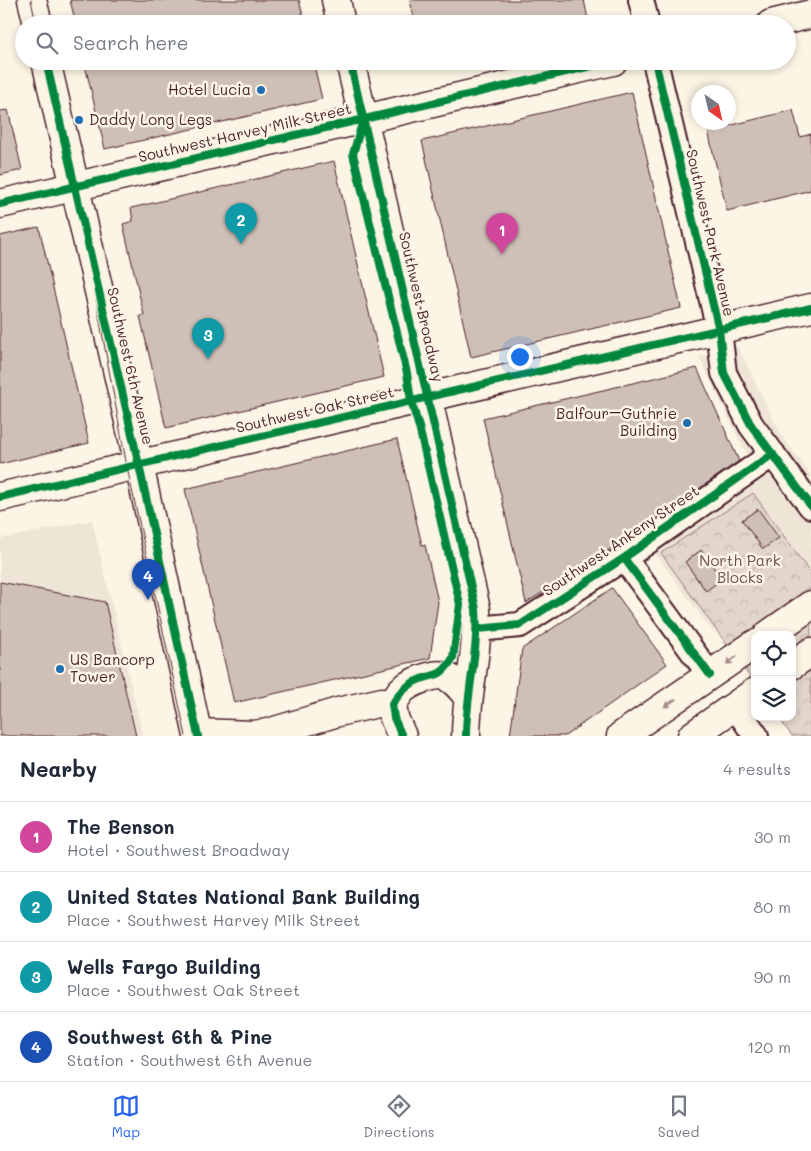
<!DOCTYPE html>
<meta charset="utf-8">
<style>
:root{--surface:#fff;--page:#f6f6f7;--text:#1f2937;--muted:#747a83;--line:#e0e1e3;--accent:#2563eb}
body{margin:0;font-family:Mali,sans-serif;background:var(--page);color:var(--text)}
.controls{position:absolute;right:15px;bottom:15px;display:grid;overflow:hidden;border-radius:10px;box-shadow:0 2px 8px #0003}
.controls button{width:45px;height:45px;display:grid;place-items:center;padding:0;border:0;border-bottom:1px solid var(--line);background:var(--surface);color:var(--text);font:25px sans-serif}
.compass{position:absolute;left:691px;top:85px;width:45px;height:45px;border-radius:50%;background:var(--surface);box-shadow:0 2px 8px #0003;rotate:146deg}
.you{position:absolute;left:519px;top:356px;width:18px;height:18px;margin:-12px;border:4px solid #fff;border-radius:50%;background:#1a73e8;box-shadow:0 0 0 8px #1a73e833}
.badge{display:grid;place-items:center;width:32px;height:32px;border-radius:50%;background:var(--accent);color:#fff;font-size:16px;font-weight:700}
.pin{position:absolute;translate:-50% -41px;filter:drop-shadow(0 1px 2px #0008)}
.pin::after{content:'';position:absolute;top:26px;width:18px;height:15px;background:inherit;clip-path:polygon(0 0,100% 0,50% 100%)}
.list{margin:0;padding:0;list-style:none}
h2{display:flex;justify-content:space-between;align-items:center;height:65px;margin:0;padding:0 20px;font-size:21px}
h2 small{font-size:16px;font-weight:400;color:var(--muted)}
.list li{display:grid;grid-template-columns:32px 1fr auto;gap:15px;align-items:center;box-sizing:border-box;height:70px;padding:0 20px;border-top:1px solid var(--line)}
.list b{display:block;font-size:19px;white-space:nowrap}
.list p{margin:0;font-size:16px;white-space:nowrap;color:var(--muted)}
.list em{font-size:16px;font-style:normal;color:var(--muted)}
.icon{flex:none;width:28px;height:28px;fill:none;stroke:currentColor;stroke-width:2;stroke-linecap:round;stroke-linejoin:round}
.map{position:relative;flex:none;width:811px;height:736px;overflow:hidden}
.search{position:absolute;background:var(--surface);box-shadow:0 2px 8px #0003;left:15px;right:15px;top:15px;height:55px;display:flex;align-items:center;gap:12px;box-sizing:border-box;padding:0 18px;border-radius:28px;color:var(--muted);font-size:19px}
.sheet{height:345px;background:var(--surface)}
nav{display:flex;justify-content:space-around;align-items:center;box-sizing:border-box;height:70px;border-top:1px solid var(--line);background:var(--surface);font-size:14px;color:var(--muted)}
nav a{display:grid;justify-items:center;gap:2px}
nav .on{color:var(--accent)}
.map>svg:first-child{display:block}
</style>
<div class="map">
<svg width="811" height="736" viewBox="0 0 811 736">
<defs>
<pattern id="park-crowns" width="20" height="18" patternUnits="userSpaceOnUse" patternTransform="scale(1.25)"><rect width="20" height="18" fill="#e2d5ca"/><path d="M2 6a3 3 0 1 1 6 0M12 15a3 3 0 1 1 6 0" fill="none" stroke="#c3b6ae"/></pattern>
</defs>
<rect width="100%" height="100%" fill="#fcf5e5"/>
<filter id="ink" filterUnits="userSpaceOnUse"><feTurbulence type="fractalNoise" baseFrequency=".02" numOctaves="2"/><feDisplacementMap in="SourceGraphic" scale="10" xChannelSelector="R" yChannelSelector="G"/><feConvolveMatrix kernelMatrix="1 2 1 2 8 2 1 2 1" color-interpolation-filters="sRGB"/></filter>
<g filter="url(#ink)">
<path fill="#eee5d7" d="M738,347L782,436L811,475V563L713,632L643,537L747,462L746,454L699,357Z
M92,520L143,736H0V539Z"/>
<path fill="url(#park-crowns)" stroke="#967a7a" d="M753,493L811,574V736H792L778,717H792V635H755V684L661,553Z"/>
<path fill="#cfc0b7" stroke="#4a1f2b" d="M70,0H299L305,24H76Z
M410,0H584L589,24H415Z
M84,61H313L322,99L105,149Z
M632,92L681,308L471,357L422,141Z
M8,110L22,170L0,175V111Z
M793,110L800,137L811,134V190L727,211L708,131Z
M334,161L384,377L166,428L140,316L144,315L123,224L133,221L131,208Z
M39,227L89,443L0,464V236Z
M697,368L739,461L643,528L526,603L483,418Z
M397,439L422,545H425L438,602L430,658L234,703L185,489Z
M758,509L779,538L763,549L742,520Z
M701,550L722,579L706,591L685,562Z
M0,582L105,602L136,736H0Z
M612,588L667,664L565,736H510L522,649Z"/>
<g fill="none" stroke-linecap="round" stroke-linejoin="round">
<defs>
<path id="street" d="M641,0L647,24
M655,61L719,330L724,373L751,425L811,506
M624,558L710,675
M477,629L520,625L624,558L773,454
M735,706L756,736"/>
<path id="secondary" d="M32,0L38,24
M336,0L341,24
M771,24L811,14
M46,61L139,465L198,736
M350,61L476,609C479,652 466,693 466,736
M0,204L613,61
M0,497L811,308
M392,704C395,700 398,695 401,691C409,683 434,672 445,676C455,680 461,688 468,697
M392,704L394,718L402,736
M198,733L253,735L268,733L338,712L382,702L392,704"/>
<path id="primary" d="M768,635L811,605
M792,665L811,652
M621,736L755,644
M692,736L755,692"/>
</defs>
<use href="#street" stroke="#4a1f2b" stroke-width="28"/>
<use href="#secondary" stroke="#4a1f2b" stroke-width="31"/>
<use href="#primary" stroke="#4a1f2b" stroke-width="31"/>
<use href="#street" stroke="#fcf5e5" stroke-width="24"/>
<use href="#secondary" stroke="#fcf5e5" stroke-width="28"/>
<use href="#primary" stroke="#fcf5e5" stroke-width="28"/>
<path stroke="#4a1f2b" stroke-width="1" d="M31,0L36,24
M45,61L80,214L127,467L186,736"/>
<defs>
<path id="cycleway" d="M46,61L139,465L198,736
M350,61L476,609C479,652 466,693 466,736
M655,61L719,330L724,373L751,425L811,506
M363,120L353,154L407,373L411,401L419,427L460,604L453,658C439,681 433,672 414,682C404,688 399,695 392,704L394,718L402,736
M0,204L613,61
M0,497L811,308
M624,558L710,675
M477,629L520,625L624,558L773,454"/>
</defs>
<use href="#cycleway" stroke="#fcf5e5" stroke-width="11"/>
<use href="#cycleway" stroke="#00873e" stroke-width="8"/>
</g>
<defs><path id="oneway-solid" d="M-6-.8H1V-3.2L6.5 0L1 3.2V.8H-6Z" transform="scale(1.25)"/></defs>
<g fill="#a38a88">
<use href="#oneway-solid" transform="translate(732 660) rotate(145)"/>
<use href="#oneway-solid" transform="translate(670 703) rotate(146)"/>
</g>
</g>
<g fill="#1f6fb2" stroke="#fcf5e5" stroke-width="2">
<circle cx="261" cy="90" r="5"/>
<circle cx="79" cy="120" r="5"/>
<circle cx="687" cy="423" r="5"/>
<circle cx="60" cy="669" r="5"/>
</g>
<g text-anchor="middle" stroke-width="5" stroke-linejoin="round" paint-order="stroke">
<g font-size="15" fill="#4a1f2b" stroke="#fcf5e5" text-anchor="end">
<text x="251" y="95">Hotel Lucia</text>
<text x="89" y="125" text-anchor="start">Daddy Long Legs</text>
<text x="677" y="419">Balfour–Guthrie<tspan x="677" dy="17">Building</tspan></text>
<text x="70" y="665" text-anchor="start">US Bancorp<tspan x="70" dy="17">Tower</tspan></text>
</g>
<g font-size="15" fill="#4a1f2b" stroke="#fcf5e5">
<text transform="translate(245 133) rotate(-13)" y="5">Southwest Harvey Milk Street</text>
<text transform="translate(710 233) rotate(77)" y="5">Southwest Park Avenue</text>
<text transform="translate(421 307) rotate(77)" y="5">Southwest Broadway</text>
<text transform="translate(130 366) rotate(77)" y="5">Southwest 6th Avenue</text>
<text transform="translate(315 410) rotate(-13)" y="5">Southwest Oak Street</text>
<text transform="translate(621 541) rotate(-34)" y="5">Southwest Ankeny Street</text>
</g>
<g font-size="15" fill="#704c53" stroke="#fcf5e5">
<text x="740" y="566">North Park<tspan x="740" dy="17">Blocks</tspan></text>
</g>
</g>
</svg>
<div class="controls">
<button><svg class="icon" aria-label="locate" viewBox="0 0 24 24"><circle cx="12" cy="12" r="6"/><path d="M12 2v4M12 18v4M2 12h4M18 12h4"/></svg></button>
<button><svg class="icon" aria-label="layers" viewBox="0 0 24 24"><path d="M12 4l9 5-9 5-9-5zM3 14l9 5 9-5"/></svg></button>
</div>
<svg class="compass" viewBox="-18 -18 36 36"><path d="M0-13l5 13h-10z" fill="#e53935"/><path d="M0 13l5-13h-10z" fill="#747a83"/></svg>
<div class="you"></div>
<div class="pin badge" style="left:502px;top:254px;background:#d1479c">1</div>
<div class="pin badge" style="left:241px;top:244px;background:#0f9aa8">2</div>
<div class="pin badge" style="left:208px;top:359px;background:#0f9aa8">3</div>
<div class="pin badge" style="left:148px;top:600px;background:#1a4fb4">4</div>
<div class="search"><svg class="icon" aria-label="search" viewBox="0 0 24 24"><circle cx="10" cy="10" r="6"/><path d="M15 15l6 6"/></svg>Search here</div>
</div>
<section class="sheet">
<h2>Nearby<small>4 results</small></h2>
<ul class="list">
<li><span class="badge" style="background:#d1479c">1</span><div><b>The Benson</b><p>Hotel · Southwest Broadway</p></div><em>30 m</em></li>
<li><span class="badge" style="background:#0f9aa8">2</span><div><b>United States National Bank Building</b><p>Place · Southwest Harvey Milk Street</p></div><em>80 m</em></li>
<li><span class="badge" style="background:#0f9aa8">3</span><div><b>Wells Fargo Building</b><p>Place · Southwest Oak Street</p></div><em>90 m</em></li>
<li><span class="badge" style="background:#1a4fb4">4</span><div><b>Southwest 6th &amp; Pine</b><p>Station · Southwest 6th Avenue</p></div><em>120 m</em></li>
</ul>
</section>
<nav>
<a class="on"><svg class="icon" aria-label="map" viewBox="0 0 24 24"><path d="M3 6l6-2 6 2 6-2v14l-6 2-6-2-6 2zM9 4v14M15 6v14"/></svg>Map</a>
<a><svg class="icon" aria-label="directions" viewBox="0 0 24 24"><path d="M12 3l9 9-9 9-9-9zM9 14v-3h6M13 9l2 2-2 2"/></svg>Directions</a>
<a><svg class="icon" aria-label="saved" viewBox="0 0 24 24"><path d="M7 4h10v16l-5-4-5 4z"/></svg>Saved</a>
</nav>
